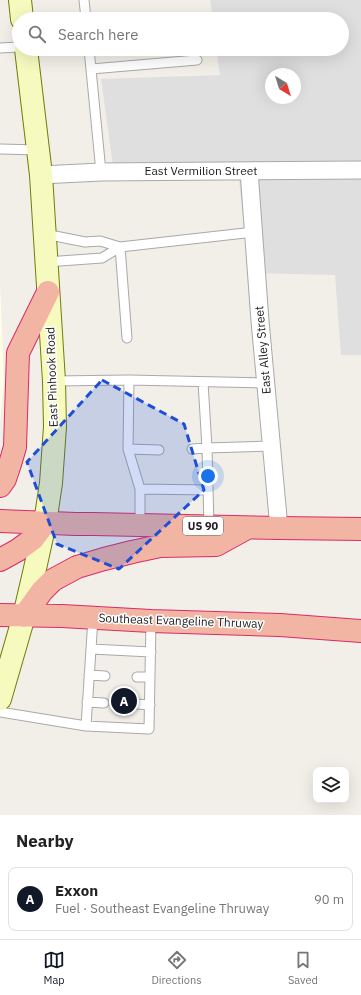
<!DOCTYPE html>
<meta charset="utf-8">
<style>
:root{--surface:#fff;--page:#f6f6f6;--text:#222;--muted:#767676;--line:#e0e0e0;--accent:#111827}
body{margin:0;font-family:"IBM Plex Sans",sans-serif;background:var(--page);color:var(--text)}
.controls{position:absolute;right:12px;bottom:12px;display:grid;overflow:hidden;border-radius:8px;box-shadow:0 4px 16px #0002}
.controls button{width:36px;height:36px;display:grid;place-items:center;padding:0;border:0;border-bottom:1px solid var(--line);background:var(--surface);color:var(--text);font:20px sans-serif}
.compass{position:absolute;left:265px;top:68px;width:36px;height:36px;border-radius:50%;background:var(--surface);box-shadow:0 4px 16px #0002;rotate:142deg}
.you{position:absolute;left:208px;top:476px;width:14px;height:14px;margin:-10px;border:3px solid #fff;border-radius:50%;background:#1a73e8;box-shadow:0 0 0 6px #1a73e833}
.badge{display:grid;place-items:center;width:26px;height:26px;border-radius:50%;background:var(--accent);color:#fff;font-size:13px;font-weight:700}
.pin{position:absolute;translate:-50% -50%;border:2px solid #fff;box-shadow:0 1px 4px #0006}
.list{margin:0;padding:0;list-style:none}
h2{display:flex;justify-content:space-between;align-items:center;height:52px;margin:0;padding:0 16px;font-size:17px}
h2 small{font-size:13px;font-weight:400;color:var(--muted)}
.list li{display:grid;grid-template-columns:26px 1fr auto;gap:12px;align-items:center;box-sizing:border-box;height:64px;margin:0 8px 8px;padding:0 8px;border:1px solid var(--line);border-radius:8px}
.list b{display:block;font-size:15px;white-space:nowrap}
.list p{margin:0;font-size:13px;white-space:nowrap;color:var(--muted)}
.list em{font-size:13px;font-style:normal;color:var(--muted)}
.icon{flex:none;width:22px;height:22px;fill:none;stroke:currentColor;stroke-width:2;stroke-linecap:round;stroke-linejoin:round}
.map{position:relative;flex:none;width:361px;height:815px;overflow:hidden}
.search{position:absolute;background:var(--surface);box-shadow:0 4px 16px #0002;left:12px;right:12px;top:12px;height:44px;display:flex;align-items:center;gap:10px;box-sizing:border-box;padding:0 14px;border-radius:22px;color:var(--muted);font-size:15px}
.sheet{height:124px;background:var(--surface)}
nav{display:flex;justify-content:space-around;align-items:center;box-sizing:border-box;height:56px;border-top:1px solid var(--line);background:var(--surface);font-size:11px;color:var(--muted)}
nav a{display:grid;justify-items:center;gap:2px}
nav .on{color:var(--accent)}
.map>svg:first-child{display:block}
</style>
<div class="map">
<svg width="361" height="815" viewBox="0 0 361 815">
<rect width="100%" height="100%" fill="#f2efe9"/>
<path fill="#e0dfdf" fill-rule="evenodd" d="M210,0H361V355H341L335,275L249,273L239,180H115L101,79L220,75L216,49H342V19H213ZM271,74H295V98H271Z"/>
<path fill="#ffffe5" d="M0,284L4,378L0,425Z"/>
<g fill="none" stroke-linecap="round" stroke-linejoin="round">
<defs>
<path id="service" d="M84,0L86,19
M0,48L19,47
M89,49L101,172
M91,69L197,60
M0,149L39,150
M45,234L85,242L100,241L120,247L254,232
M120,247L127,338
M46,262L102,258L120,247
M129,380L128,449L140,489V525
M54,381L129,380L266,383
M128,449L159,450
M192,449L207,448L203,382
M140,489L208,490
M209,527L207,448L272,446
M91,649L151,652
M89,675L105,676
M137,677H150
M87,702L104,703
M136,704L150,705
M0,712L86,726L149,729L151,621
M86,726L93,618"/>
<path id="minor" d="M249,171L260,321L279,528
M41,175L101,172L361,170"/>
<path id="secondary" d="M20,0L22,19
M0,699L24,616L34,573L45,523L51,483L55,427L54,381L41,175L26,49"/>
<path id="trunk" d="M0,486L5,479L10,464L15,447L18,353L48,292
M0,521L76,524H93L279,528L361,529
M0,560L18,550L33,539L45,523
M0,615L62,616L151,621L280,625L361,631
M24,616L42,591L53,580L77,567L104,559L132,552L160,546L216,545L247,528"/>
</defs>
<use href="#service" stroke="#a9a9a9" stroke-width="11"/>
<use href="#minor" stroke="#a9a9a9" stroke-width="19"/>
<use href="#secondary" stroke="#707d05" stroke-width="24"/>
<use href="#trunk" stroke="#dc2a67" stroke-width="24"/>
<use href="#service" stroke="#fff" stroke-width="9"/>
<use href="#minor" stroke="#fff" stroke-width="17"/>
<use href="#secondary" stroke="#f7fabf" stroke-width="22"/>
<use href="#trunk" stroke="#f2b4a3" stroke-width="22"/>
</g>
<path fill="#1d4ed8" fill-opacity="0.2" stroke="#1d4ed8" stroke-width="3" stroke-dasharray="8 5" stroke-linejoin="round" d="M102,380L184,424L204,490L119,569L57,544L27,462Z"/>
<g text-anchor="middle" stroke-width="3" stroke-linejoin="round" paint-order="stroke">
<rect fill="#fff" stroke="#646464" stroke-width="1" x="183" y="517" width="40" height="18" rx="3"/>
<g font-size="11" font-weight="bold" fill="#222">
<text x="203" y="530">US 90</text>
</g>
<g font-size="12" fill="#222" stroke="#fff">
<text x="201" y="175">East Vermilion Street</text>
<text transform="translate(263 350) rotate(-95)" y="4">East Alley Street</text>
<text transform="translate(52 377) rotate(-92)" y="4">East Pinhook Road</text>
<text transform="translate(181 621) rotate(2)" y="4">Southeast Evangeline Thruway</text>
</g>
</g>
</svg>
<div class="controls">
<button><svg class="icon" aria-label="layers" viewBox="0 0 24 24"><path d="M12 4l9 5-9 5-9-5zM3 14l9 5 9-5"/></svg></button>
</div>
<svg class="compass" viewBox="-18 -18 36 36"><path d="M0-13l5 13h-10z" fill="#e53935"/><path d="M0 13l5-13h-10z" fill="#767676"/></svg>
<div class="you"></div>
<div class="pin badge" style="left:124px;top:701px">A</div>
<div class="search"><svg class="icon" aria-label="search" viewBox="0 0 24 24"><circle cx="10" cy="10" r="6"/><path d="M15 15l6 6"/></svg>Search here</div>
</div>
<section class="sheet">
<h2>Nearby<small></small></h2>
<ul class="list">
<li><span class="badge">A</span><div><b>Exxon</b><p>Fuel · Southeast Evangeline Thruway</p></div><em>90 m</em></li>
</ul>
</section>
<nav>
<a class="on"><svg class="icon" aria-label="map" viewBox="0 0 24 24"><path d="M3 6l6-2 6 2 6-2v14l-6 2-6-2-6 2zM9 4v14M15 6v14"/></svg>Map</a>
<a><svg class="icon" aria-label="directions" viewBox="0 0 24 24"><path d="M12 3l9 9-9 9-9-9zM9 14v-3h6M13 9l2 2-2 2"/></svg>Directions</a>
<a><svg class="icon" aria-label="saved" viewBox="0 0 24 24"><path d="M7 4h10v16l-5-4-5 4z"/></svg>Saved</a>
</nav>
